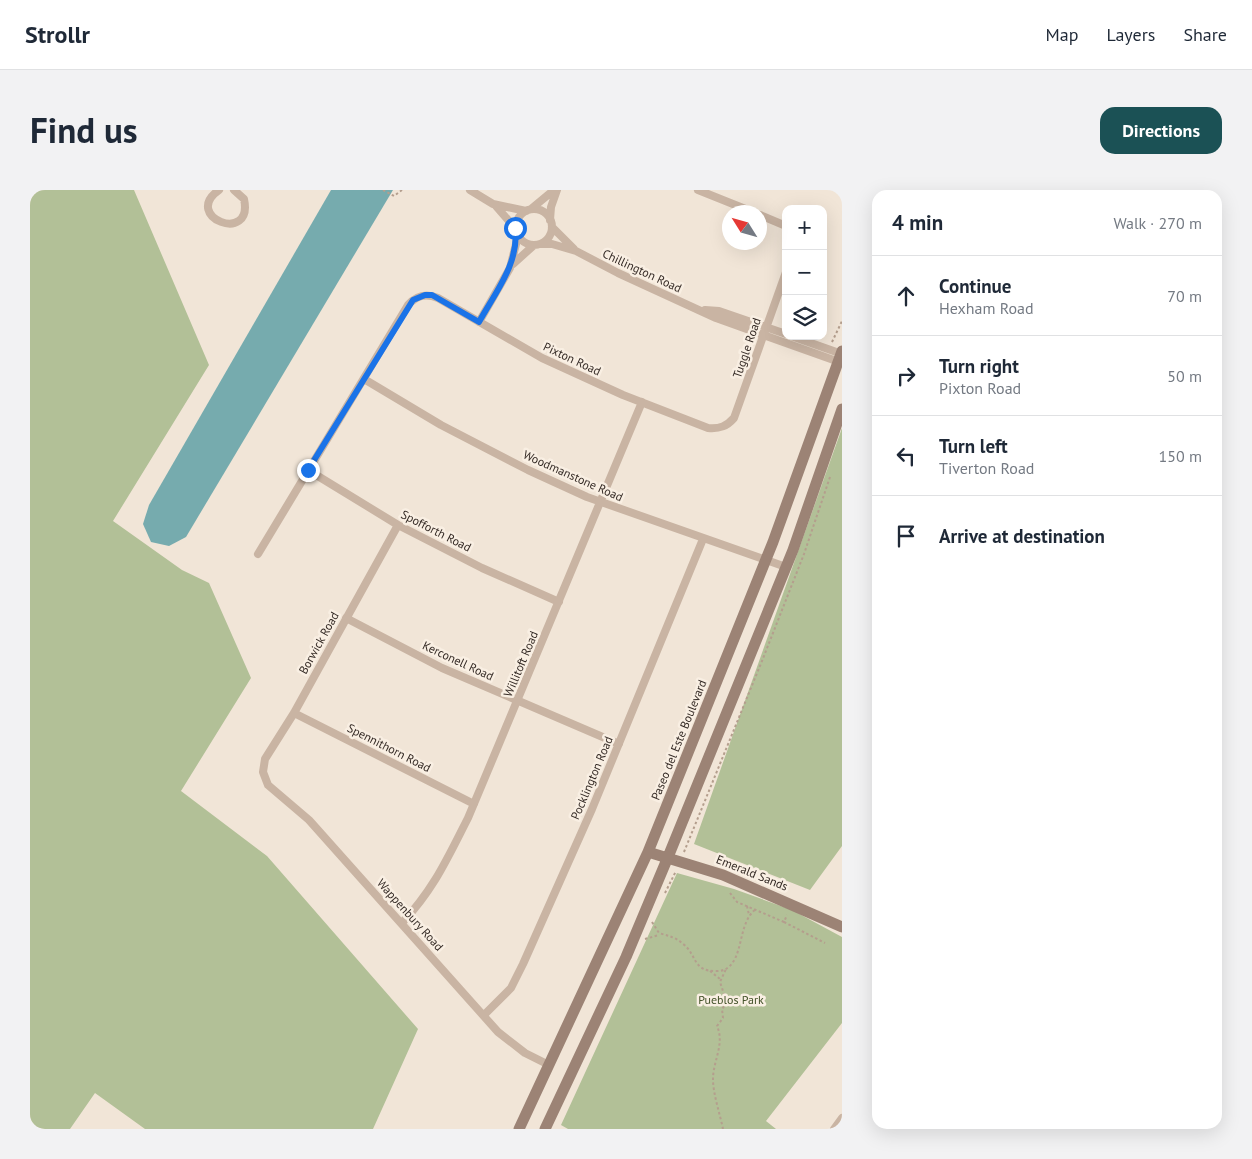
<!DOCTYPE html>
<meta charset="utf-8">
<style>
:root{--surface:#fff;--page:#f2f2f3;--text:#1f2937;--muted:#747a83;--line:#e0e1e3;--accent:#1b5155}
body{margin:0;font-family:"PT Sans",sans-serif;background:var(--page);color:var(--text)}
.controls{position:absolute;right:15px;top:15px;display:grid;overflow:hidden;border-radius:10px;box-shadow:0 5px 20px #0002}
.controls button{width:45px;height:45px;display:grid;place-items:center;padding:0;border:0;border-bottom:1px solid var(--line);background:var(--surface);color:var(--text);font:25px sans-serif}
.compass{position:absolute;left:692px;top:15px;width:45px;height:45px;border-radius:50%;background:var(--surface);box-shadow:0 5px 20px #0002;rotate:307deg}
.stop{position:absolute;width:15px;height:15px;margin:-11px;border:4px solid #1a73e8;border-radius:50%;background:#fff}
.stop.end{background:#1a73e8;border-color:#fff;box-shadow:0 1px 5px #0008}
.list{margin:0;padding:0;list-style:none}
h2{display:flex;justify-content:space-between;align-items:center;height:65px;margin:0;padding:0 20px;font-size:21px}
h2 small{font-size:16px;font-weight:400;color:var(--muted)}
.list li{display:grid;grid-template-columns:32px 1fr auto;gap:15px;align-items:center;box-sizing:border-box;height:80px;padding:0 20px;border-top:1px solid var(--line)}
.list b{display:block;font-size:19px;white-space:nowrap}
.list p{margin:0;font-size:16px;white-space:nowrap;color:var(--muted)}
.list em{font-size:16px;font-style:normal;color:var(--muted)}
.icon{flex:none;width:28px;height:28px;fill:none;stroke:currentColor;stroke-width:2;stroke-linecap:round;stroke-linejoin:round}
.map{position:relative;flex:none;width:812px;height:939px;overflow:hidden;border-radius:15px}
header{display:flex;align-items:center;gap:30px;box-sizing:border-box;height:70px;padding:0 25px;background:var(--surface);border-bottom:1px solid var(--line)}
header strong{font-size:24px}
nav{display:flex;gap:28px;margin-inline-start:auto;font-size:18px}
.intro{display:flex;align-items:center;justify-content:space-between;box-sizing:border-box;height:120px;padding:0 30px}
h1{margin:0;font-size:35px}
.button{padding:12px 22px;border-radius:15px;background:var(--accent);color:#fff;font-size:18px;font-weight:700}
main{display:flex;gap:30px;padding:0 30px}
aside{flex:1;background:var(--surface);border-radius:15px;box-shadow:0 5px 20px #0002}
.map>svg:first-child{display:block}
</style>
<header>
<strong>Strollr</strong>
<nav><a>Map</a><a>Layers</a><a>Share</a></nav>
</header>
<div class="intro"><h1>Find us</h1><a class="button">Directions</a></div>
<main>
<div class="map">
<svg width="812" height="939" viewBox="0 0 812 939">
<rect width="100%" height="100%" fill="#f1e5d7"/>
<path fill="#b2c097" d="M0,0H104L179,175L83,331L152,380L179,393L221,488L151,601L237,666L388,839L343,939H115L65,903L40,939H0Z
M812,238V656L780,700L664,654Z
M647,683L704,699L762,720L812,747V833L736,931L746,939H538L531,935Z"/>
<path fill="#76abae" d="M301,0H363L156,347L139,356L121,352L113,334L119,315Z"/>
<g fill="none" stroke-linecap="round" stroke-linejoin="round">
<path stroke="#b49e8d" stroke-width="2" stroke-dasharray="2.5 2.5" stroke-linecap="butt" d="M353,0L364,6L372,0
M802,152L812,131
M654,662L732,471L774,364L800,287
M635,703L646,681
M700,703L707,712L754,732L757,725
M717,716L719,725
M622,732L629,743C638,746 646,747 653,754C667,764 662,782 687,781C694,781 699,778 703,772C713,757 710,731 726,719
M754,732L795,753
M615,749L629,745
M680,781L690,789
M693,939C690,924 683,904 683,889C683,871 695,854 687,836L693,828L692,819L697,813L690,792L696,779"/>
<path stroke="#c9b4a3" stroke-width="8" d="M189,0C151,27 224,55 214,9L204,0
M440,0L463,14L496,21
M668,0L723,22
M465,15L485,38
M486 37a18 18 0 1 1 36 0a18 18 0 1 1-36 0Z
M501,19L524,0
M730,25L756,36
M520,30L521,17L527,0
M522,37L544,59
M512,54H522L546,61L588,83L686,128L812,173
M483,74L503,56
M675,120L689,121L756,144
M449,132L480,78L488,46
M761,146L812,164
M334,189L411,235L498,280L557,307L756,377
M278,280L368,335L452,378L529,412
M368,335L264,523L235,569L233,582L238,595L279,630L468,842L495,863L519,875
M228,364L378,115C387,105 396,103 408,108L512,168L593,205L678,238C690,239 697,236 704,228L756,82
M316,428L412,478L589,554
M264,523L444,614
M372,733C404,699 417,669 438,628L612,212
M454,825L481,798L493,774L562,619L673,349
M804,939L812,928"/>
<path stroke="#9c8375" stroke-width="11" d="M618,662L693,685L812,737
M489,939L618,662L743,352L812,161
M515,939L596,767L638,667L763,360L812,219"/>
</g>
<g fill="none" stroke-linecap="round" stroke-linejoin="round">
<path stroke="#1a73e8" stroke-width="6" d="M278,280L383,110L395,105H402L449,132C465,103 490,72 485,38"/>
</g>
<g text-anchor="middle" stroke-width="5" stroke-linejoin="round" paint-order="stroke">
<g font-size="12" fill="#342a25" stroke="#f9efe3">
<text transform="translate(612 81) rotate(25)" y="4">Chillington Road</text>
<text transform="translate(717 158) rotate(-71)" y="4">Tuggle Road</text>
<text transform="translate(542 169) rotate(25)" y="4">Pixton Road</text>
<text transform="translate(543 286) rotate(24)" y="4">Woodmanstone Road</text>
<text transform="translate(406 341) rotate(27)" y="4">Spofforth Road</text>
<text transform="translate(289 453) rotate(-61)" y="4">Borwick Road</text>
<text transform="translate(428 471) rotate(25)" y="4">Kerconell Road</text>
<text transform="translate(491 474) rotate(-67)" y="4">Willitoft Road</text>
<text transform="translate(649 550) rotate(-68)" y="4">Paseo del Este Boulevard</text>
<text transform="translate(359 558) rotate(27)" y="4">Spennithorn Road</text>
<text transform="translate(562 588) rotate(-67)" y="4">Pocklington Road</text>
<text transform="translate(722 683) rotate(22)" y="4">Emerald Sands</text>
<text transform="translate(380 725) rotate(48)" y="4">Wappenbury Road</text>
</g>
<g font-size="12" fill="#435229" stroke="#f9efe3">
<text x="701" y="814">Pueblos Park</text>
</g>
</g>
</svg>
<div class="controls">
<button>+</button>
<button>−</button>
<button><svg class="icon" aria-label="layers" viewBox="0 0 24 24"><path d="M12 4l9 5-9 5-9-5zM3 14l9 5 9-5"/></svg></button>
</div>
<svg class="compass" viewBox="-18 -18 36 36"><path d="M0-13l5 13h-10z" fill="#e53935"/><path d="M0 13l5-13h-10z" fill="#747a83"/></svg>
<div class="stop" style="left:485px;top:38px"></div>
<div class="stop end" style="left:278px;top:280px"></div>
</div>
<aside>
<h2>4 min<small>Walk · 270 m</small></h2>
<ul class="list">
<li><svg class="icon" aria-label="ahead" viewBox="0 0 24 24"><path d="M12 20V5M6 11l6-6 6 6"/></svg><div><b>Continue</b><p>Hexham Road</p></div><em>70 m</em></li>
<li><svg class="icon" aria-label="right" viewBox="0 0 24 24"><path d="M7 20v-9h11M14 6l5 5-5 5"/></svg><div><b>Turn right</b><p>Pixton Road</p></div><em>50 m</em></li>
<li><svg class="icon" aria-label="left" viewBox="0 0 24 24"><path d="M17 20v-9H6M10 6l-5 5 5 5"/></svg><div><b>Turn left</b><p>Tiverton Road</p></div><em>150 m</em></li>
<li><svg class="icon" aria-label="arrive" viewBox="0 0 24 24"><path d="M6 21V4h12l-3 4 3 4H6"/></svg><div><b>Arrive at destination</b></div></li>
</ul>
</aside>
</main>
